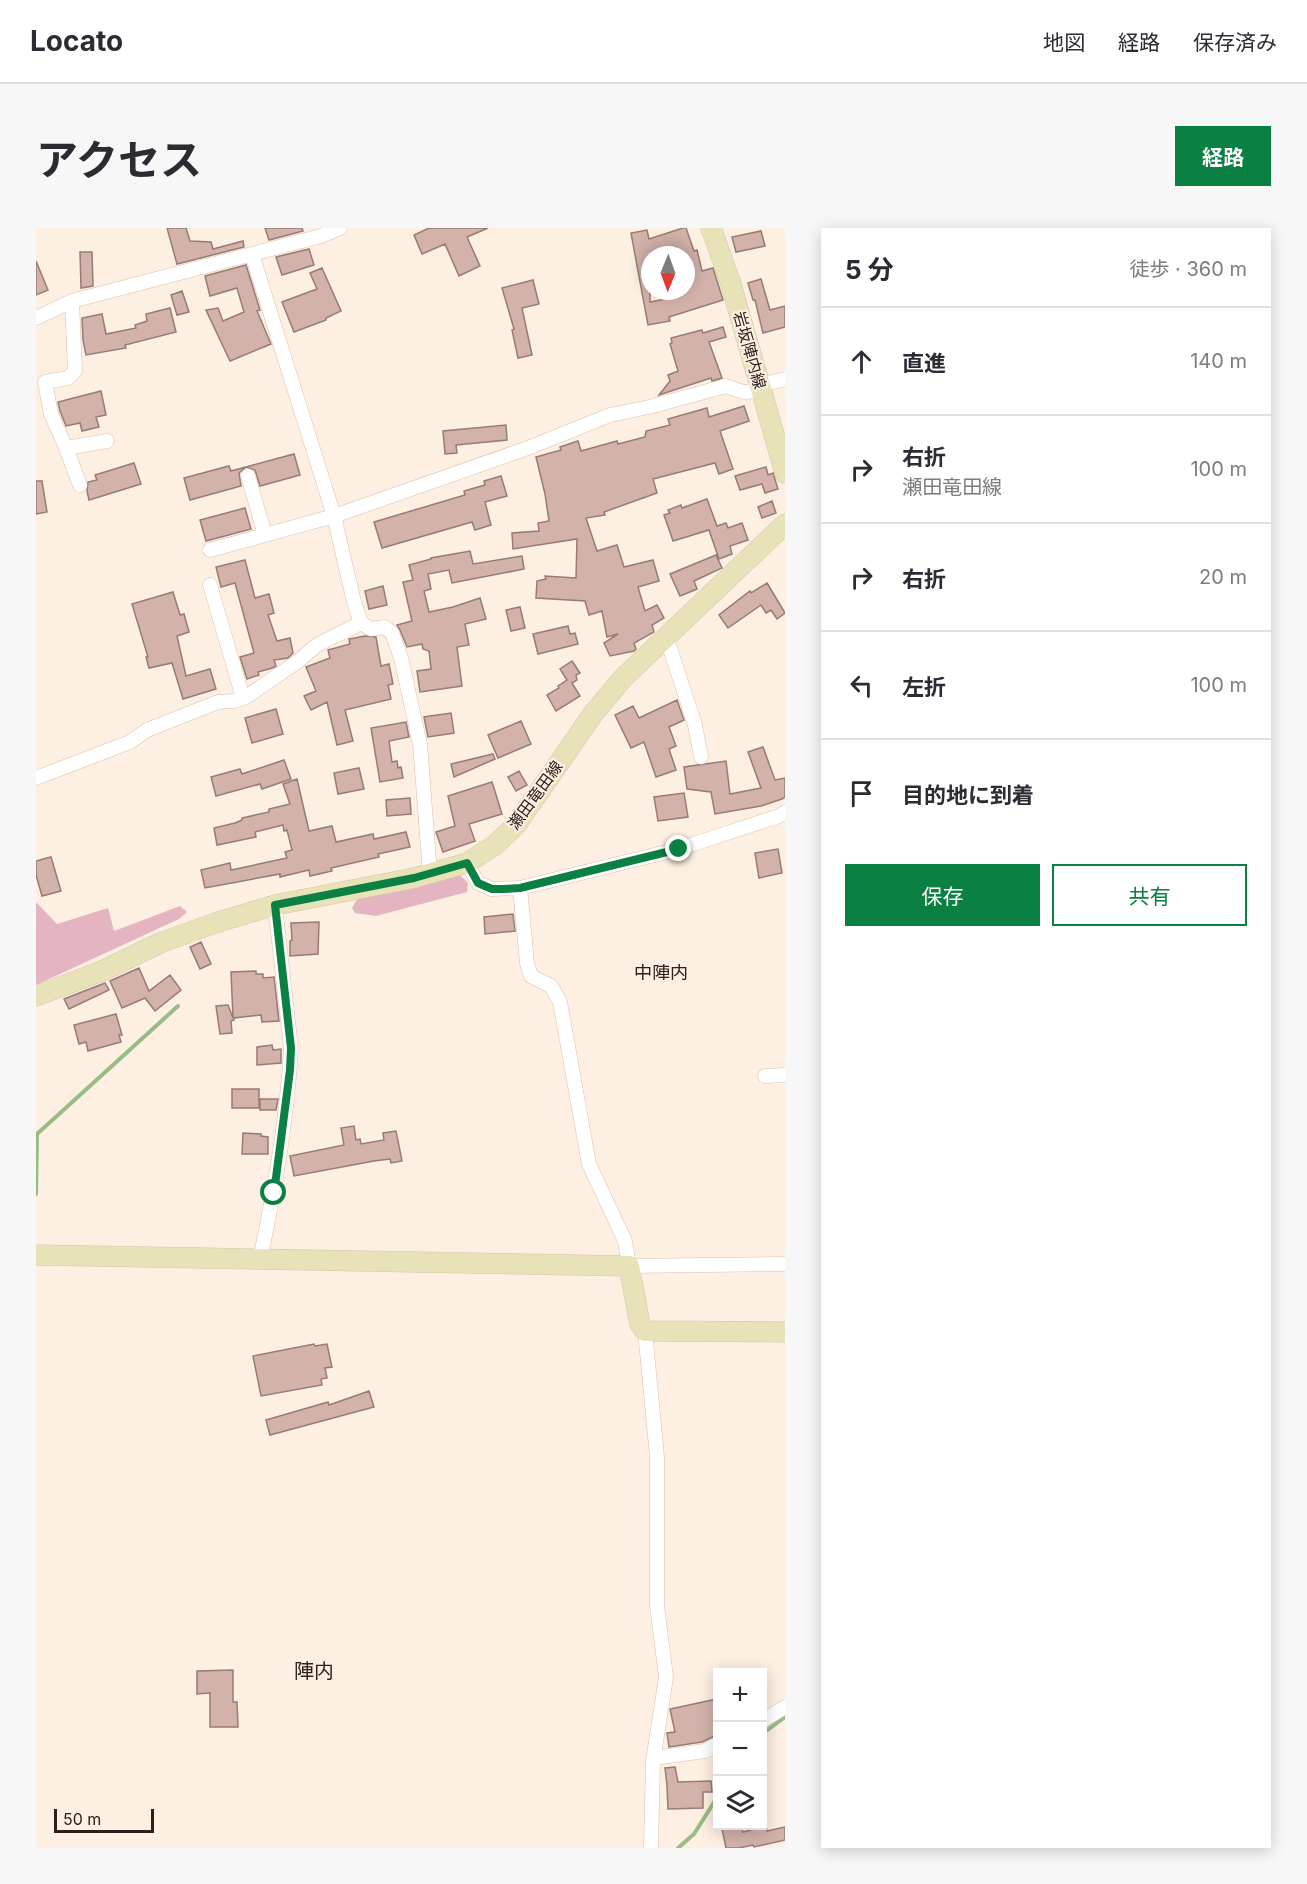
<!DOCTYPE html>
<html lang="ja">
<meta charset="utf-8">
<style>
:root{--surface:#fff;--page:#f7f7f7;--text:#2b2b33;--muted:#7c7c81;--line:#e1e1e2;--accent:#0b8043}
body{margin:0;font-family:Inter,"Noto Sans JP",sans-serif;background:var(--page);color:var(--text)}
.controls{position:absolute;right:18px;bottom:18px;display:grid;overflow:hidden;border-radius:0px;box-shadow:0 3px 15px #0003}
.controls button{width:54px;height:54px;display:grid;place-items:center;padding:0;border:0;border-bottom:2px solid var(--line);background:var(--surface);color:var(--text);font:30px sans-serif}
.compass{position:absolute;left:605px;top:18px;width:54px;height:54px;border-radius:50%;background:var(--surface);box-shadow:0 3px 15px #0003;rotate:181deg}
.scale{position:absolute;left:18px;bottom:15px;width:100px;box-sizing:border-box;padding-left:6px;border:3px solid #2a221a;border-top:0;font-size:16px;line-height:21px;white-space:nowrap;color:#2a221a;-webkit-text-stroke:4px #fdefe2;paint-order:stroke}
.stop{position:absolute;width:18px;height:18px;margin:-14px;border:4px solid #0b8043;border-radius:50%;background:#fff}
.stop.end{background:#0b8043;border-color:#fff;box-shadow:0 2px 6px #0008}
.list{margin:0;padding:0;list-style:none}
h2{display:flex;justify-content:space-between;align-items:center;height:78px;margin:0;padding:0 24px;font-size:26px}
h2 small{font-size:20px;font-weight:400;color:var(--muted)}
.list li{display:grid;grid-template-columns:39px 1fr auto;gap:18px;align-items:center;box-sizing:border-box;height:108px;padding:0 24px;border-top:2px solid var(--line)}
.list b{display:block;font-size:22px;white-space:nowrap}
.list p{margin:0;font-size:20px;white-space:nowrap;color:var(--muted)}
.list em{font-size:20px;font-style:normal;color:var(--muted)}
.actions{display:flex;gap:12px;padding:18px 24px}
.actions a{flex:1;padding:14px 0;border:2px solid var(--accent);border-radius:0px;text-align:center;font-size:21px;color:var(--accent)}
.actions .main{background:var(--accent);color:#fff}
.icon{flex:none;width:33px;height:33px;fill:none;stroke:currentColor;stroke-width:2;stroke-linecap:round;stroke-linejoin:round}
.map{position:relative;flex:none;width:749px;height:1620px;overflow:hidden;border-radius:0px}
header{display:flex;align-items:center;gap:36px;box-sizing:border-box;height:84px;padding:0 30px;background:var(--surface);border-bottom:2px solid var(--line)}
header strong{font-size:28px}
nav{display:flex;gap:33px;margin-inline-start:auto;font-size:21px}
.intro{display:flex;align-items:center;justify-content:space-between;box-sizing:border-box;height:144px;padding:0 36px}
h1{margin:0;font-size:42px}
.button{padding:15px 27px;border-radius:0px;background:var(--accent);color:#fff;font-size:21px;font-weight:700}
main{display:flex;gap:36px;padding:0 36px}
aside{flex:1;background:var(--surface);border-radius:0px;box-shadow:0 3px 15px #0003}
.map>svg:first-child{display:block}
</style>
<header>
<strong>Locato</strong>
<nav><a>地図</a><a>経路</a><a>保存済み</a></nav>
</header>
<div class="intro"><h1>アクセス</h1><a class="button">経路</a></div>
<main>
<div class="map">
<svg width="749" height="1620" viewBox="0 0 749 1620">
<rect width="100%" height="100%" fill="#fdefe2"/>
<path fill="#e4b5c0" d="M424,647L432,655L431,664L340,688L319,685L316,680L323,668Z
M0,674L21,696L72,680L78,703L144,678L151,684L143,691L0,757Z"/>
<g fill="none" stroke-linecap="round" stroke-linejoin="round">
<path stroke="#99bb85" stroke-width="4" d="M0,966L1,906L142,778
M726,1506L749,1489
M642,1620L658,1606L682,1568"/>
</g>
<path fill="#d2b2aa" stroke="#987b73" stroke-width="1.5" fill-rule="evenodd" d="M131,0H150L154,13L175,14L177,21L207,13L208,19L141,36Z
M229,0H266L267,3L233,12Z
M393,0H452L431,9L444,38L423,48L409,16L386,26L378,7Z
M647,0H650L658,23L661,22L666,43L677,40L687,72L633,89L634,93L612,97L595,5L611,2L613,11ZM640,19L642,27H650V63H643L645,68L614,74V27H621Z
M725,3L729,18L700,24L696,9Z
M273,21L278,37L246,47L240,29Z
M44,24H56L57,58L45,60Z
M0,33L12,62L0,67Z
M210,37L224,82L221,83L235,116L194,133L170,82L182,80L187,93L208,84L201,60L174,68L169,48Z
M286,40L305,83L290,90V92L258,104L246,74L281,61L274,45Z
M725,51L734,82L749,78V99L727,105L719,72H717L712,55Z
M497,52L503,76L486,80L496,127L482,130L476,102L478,101L466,60Z
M146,63L153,84L141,87L135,67Z
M134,80L140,104L89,117L90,120L50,127L47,112L46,90L66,86L70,106L100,100L99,97L111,93L110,86Z
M687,99L690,109L673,114L686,150L676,153L675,150L623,167L634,153L632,147L642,143L634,116L636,115L635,110L666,102L667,105Z
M65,163L70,187L60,189L63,199L46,203L44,195L30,198L24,183L22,174Z
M708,178L713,193L684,203L697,241L683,246L679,235L617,251L621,265L568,284L569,287L550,290L561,323L581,317L588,339L617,332L623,353L602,359L609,383L621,377L628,390L616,397L618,404L598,415L600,421L598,423L574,428L568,415L582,406L571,409L566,383L553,387L549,373L500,370L501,353L510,351L509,348L540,350L541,311L477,321L476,305L503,303L502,295L513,293L509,266L500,229L525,222L524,219L542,213L545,223L581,213L582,216L609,209L610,203L634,197L632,191L671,180L673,189Z
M470,197L471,212L420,217L421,225L409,226L407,203Z
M258,226L264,247L224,258L219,242L210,239L203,245L205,258L154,272L148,250L193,238L195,243Z
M98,235L105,256L53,272L51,263L52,254L61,252L59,247Z
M730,239L732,247L737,245L742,261L729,265L726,256L704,262L699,248Z
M465,248L471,268L449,274L455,297L439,302L436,294L346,320L338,294L429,267L428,263L449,257L448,253Z
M0,253H6L11,284L0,286Z
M671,271L681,298L690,295L692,300L706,295L712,312L694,318L696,326L683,331L673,302L637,313L628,287L634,285L632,282L645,277L646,280Z
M736,273L740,285L726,290L722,279Z
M209,280L215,301L170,313L164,292Z
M434,323L437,336L486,328L488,341L416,355L413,342L392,346L395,361L388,363L393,384L417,379L444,370L450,391L429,396L433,417L421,419L426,458L384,464L381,443L395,441L393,423L387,421L386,416L371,419L364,402L361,397L376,393L367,354L377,352L373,337L395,331V330Z
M680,327L686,340L658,353L661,361L644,368L634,346Z
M209,332L219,370L233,366L238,385L232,387L241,413L254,410L257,425L252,430L238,432L240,438L236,440L222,444L223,447L211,451L204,429L218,425L199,355L185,359L180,339Z
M731,355L749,385L741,391L735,382L730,385L725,377L692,400L683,387L714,363L715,365Z
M347,358L351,377L333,381L329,363Z
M137,364L144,387L148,386L153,404L141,408L150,448L174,441L180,461L147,471L136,435L113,440L110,429H112L96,376Z
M484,379L489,400L475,403L470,382Z
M532,398L534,406L539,405L542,416L502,426L497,406Z
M329,408L340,409L345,438L353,436L357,456L352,457L355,471L309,482L317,513L301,517L291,474L275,482L268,468L280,463L270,439L294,430L292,422L314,416L313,411Z
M536,433L544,445L540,447L541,452L536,455L544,468L520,483L511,467L523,460L522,458L531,452L524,441Z
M641,472L648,492L633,499L640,518L633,521L640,542L620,549L608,514L595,520L579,487L597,478L603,490Z
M240,481L247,506L216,515L209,490Z
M415,485L418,505L392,509L388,489Z
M485,493L495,516L462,530L452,507Z
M370,494L373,509L353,513L356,534L361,533L362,540L365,539L367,550L344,554L335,500Z
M727,519L739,552L749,550V569L746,571L725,578L679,586L675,564L651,561L648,539L690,533L694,566L725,560L712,524Z
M457,526L459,531L418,549L415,536Z
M248,532L255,551L226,561L224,556L180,568L175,549L204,541L206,546Z
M323,540L328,561L302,566L298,545Z
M483,543L491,557L480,563L472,549Z
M261,551L273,603L296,598L300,614L337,606L338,611L370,604L374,619L342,626L343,629L295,640L296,643L274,648L273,642L244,649V646L169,660L165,642L194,635L195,642L251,630L249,624L256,622L251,602L248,603L247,597L219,604L220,609L181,617L178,600L199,595L206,592V590L233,584V581L254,576L247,556Z
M456,554L466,586L433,596L439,613L407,624L400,604L419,598L412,568Z
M648,565L652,589L622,593L618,569Z
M374,570L375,586L351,588L350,572Z
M742,621L746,645L723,650L719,625Z
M15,629L25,663L6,668L0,647V633Z
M477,686L479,703L449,706L448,689Z
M283,694L282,726L254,728V713L256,712L255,695Z
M165,714L175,736L164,741L154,719Z
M103,740L113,763L134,747L145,762L119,783L109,770L86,780L74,753Z
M220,743V746H227V750L238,749L243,793L226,794L225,787L198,790V792L195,793L196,805L184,806L180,778L192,777L197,790L195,744Z
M69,755L73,762L33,781L28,771Z
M80,786L86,807H83L85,814L52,823L50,814L43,816L38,797Z
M236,817L237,822L245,821V835L221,837V819Z
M196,861H223V880H196Z
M224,871H242L240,882H224Z
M318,898L320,912L324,911L325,916L348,912L347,905L360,903L366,933L355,935L354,931L338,933L258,948L254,928L308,917L305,900Z
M207,905L225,906V908L232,909V926H206Z
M278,1116L279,1118L291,1116L296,1139L289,1140L291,1150L285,1151L286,1157L225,1168L217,1128Z
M333,1163L338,1179L234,1207L230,1192L292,1174L293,1177Z
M197,1442V1474H201L202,1499H174V1465L161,1466V1443Z
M681,1471V1507L666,1514L633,1519L631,1505L639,1504L634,1481Z
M639,1539L642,1554L675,1553L676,1564H667V1580L632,1581L631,1558L629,1540Z
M705,1598L707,1604L730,1598L731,1603L749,1599V1612L718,1619L717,1617L703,1620H690L686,1601Z"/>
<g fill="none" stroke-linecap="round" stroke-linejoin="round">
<defs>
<path id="street" d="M216,26L298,288L318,374L325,395L335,401L349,399L356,405L365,430L384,516L394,645
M36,73L39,143L32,150L9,154L15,186L30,220L71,213
M0,90L36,73L285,8L304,0
M725,157L749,151
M30,220L44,257
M212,248L229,307
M174,322L298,288L492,220L574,187L613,179L690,158L707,164L726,163
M174,357L207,470
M630,408L659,497L665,529
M0,550L94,514L111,502L182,474L198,473L210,469L261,434L281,417L325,395
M431,635L442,655L456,661L484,660L643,621L743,588L749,584
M484,660L491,735L495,748L515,758L524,774L553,936L589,1013L593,1038L749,1036
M729,848L749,847
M224,1031C239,962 251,891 255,820L239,677
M609,1103L621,1229V1378L630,1449L617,1533L615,1620
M726,1493L749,1479
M618,1530L669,1523L682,1516"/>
<path id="secondary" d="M675,0L694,53L749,245
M0,768L66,743L124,715L182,694L239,677L378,650L431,635L459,617L480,597L557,486L587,450L749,296
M0,1027L593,1038L604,1096L609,1103L749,1104"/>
</defs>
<use href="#street" stroke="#d7c2ac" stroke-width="15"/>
<use href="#secondary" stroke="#d7c2ac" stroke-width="21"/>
<use href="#street" stroke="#fff" stroke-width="14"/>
<use href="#secondary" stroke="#e8e2b9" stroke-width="20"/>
</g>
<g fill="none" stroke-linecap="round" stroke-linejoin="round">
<path stroke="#0b8043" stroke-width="8" d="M238,965L254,842L255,820L239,677L378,650L431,635L442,655L456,661H468L484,660L643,621"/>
</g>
<g text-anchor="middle" stroke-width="4.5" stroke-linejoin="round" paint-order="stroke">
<g font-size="16" fill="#2a221a" stroke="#fdefe2">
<text transform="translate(714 122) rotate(74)" y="6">岩坂陣内線</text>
<text transform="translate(499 567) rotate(-54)" y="6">瀬田竜田線</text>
</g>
<g font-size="18" fill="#2a221a" stroke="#fdefe2">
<text x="625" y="751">中陣内</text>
</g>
<g font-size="20" fill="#2a221a" stroke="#fdefe2">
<text x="278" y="1450">陣内</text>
</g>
</g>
</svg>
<div class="controls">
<button>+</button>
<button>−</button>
<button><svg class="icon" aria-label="layers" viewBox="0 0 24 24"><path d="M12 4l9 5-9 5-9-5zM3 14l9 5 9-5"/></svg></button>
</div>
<svg class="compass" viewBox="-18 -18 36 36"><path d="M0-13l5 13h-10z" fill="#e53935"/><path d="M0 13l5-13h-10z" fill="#7c7c81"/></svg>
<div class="scale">50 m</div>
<div class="stop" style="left:238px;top:965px"></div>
<div class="stop end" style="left:643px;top:621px"></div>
</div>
<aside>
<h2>5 分<small>徒歩 · 360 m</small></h2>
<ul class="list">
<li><svg class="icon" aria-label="ahead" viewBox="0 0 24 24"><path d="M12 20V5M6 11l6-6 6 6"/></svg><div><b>直進</b></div><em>140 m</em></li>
<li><svg class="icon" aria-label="right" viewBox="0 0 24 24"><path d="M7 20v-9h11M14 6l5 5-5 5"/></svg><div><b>右折</b><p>瀬田竜田線</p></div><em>100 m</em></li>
<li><svg class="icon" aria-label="right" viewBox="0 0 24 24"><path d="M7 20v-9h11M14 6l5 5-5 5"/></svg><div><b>右折</b></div><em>20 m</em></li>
<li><svg class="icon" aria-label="left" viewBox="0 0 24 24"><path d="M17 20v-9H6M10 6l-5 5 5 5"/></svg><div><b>左折</b></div><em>100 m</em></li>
<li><svg class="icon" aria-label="arrive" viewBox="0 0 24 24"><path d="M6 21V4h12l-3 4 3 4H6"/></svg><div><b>目的地に到着</b></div></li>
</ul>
<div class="actions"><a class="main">保存</a><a>共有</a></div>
</aside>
</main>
